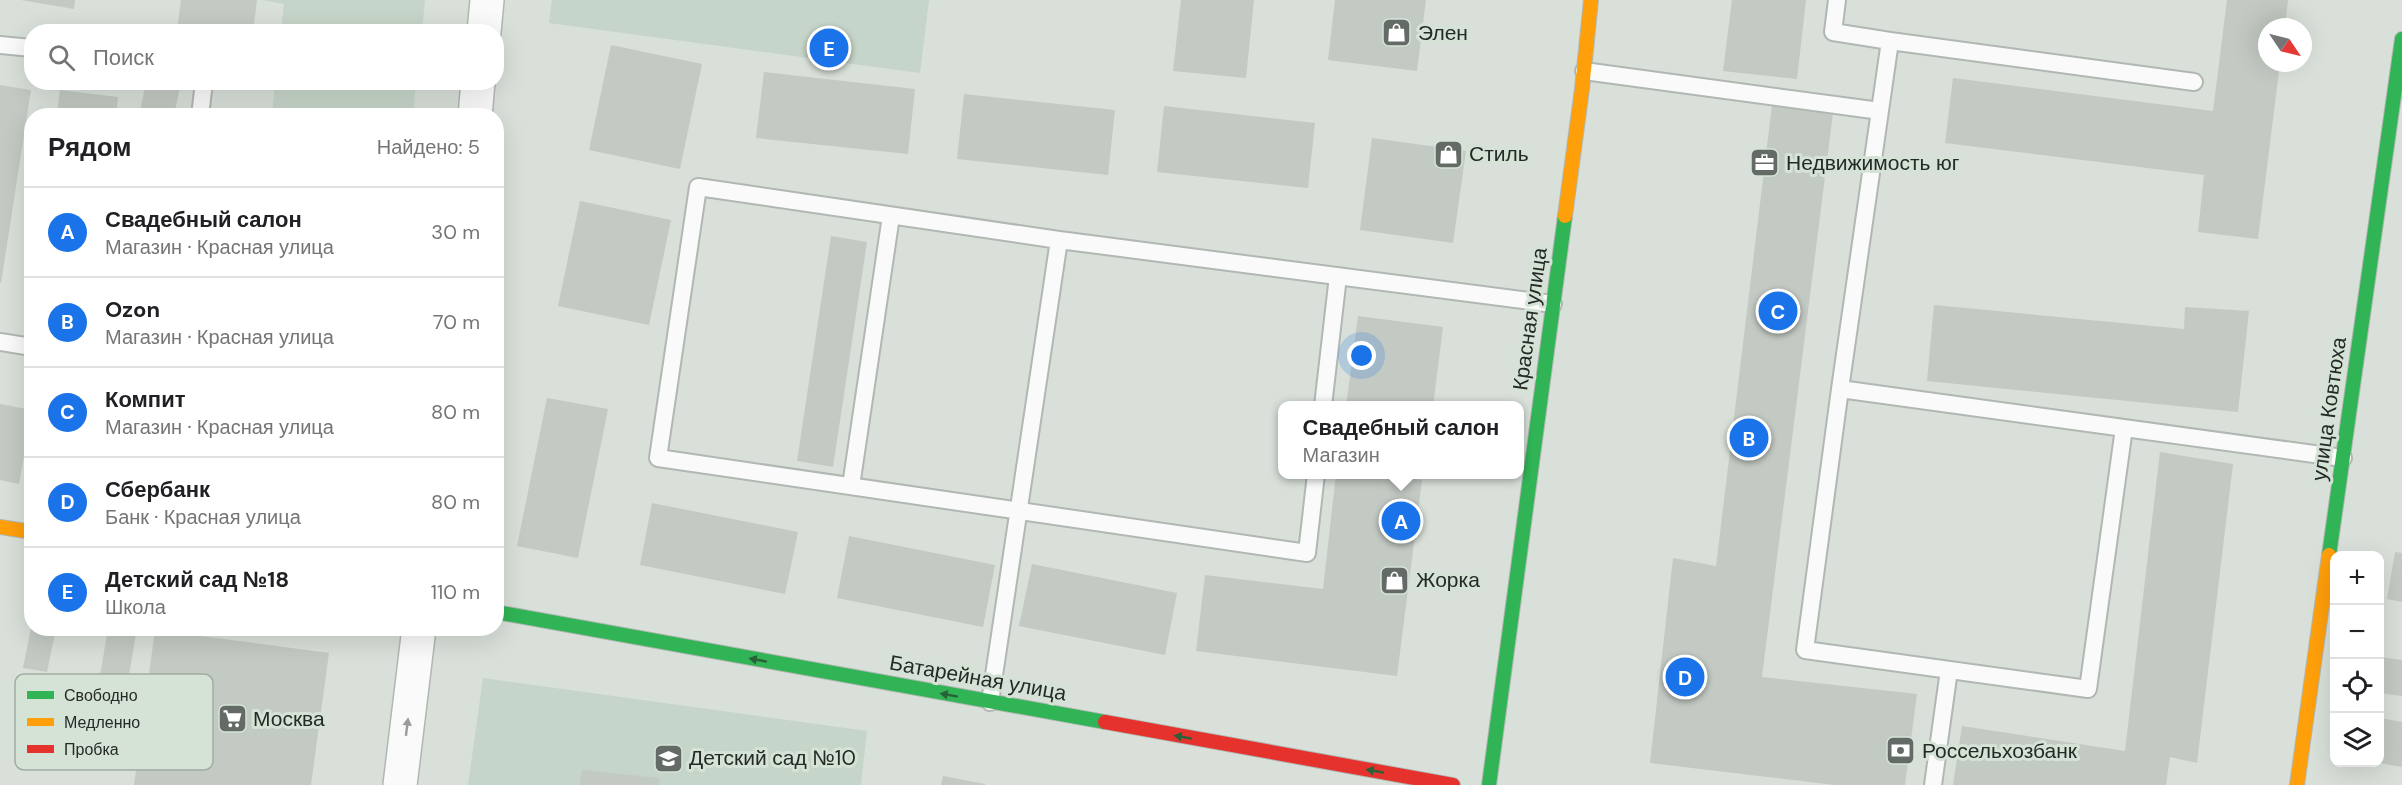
<!DOCTYPE html>
<html lang="ru">
<meta charset="utf-8">
<style>
:root{--surface:#fff;--page:#f2f2f2;--text:#202124;--muted:#757577;--line:#e0e0e0;--accent:#1a73e8}
body{margin:0;font-family:"DM Sans",sans-serif;background:var(--page);color:var(--text)}
.controls{position:absolute;right:18px;bottom:18px;display:grid;overflow:hidden;border-radius:12px;box-shadow:0 6px 24px #0002}
.controls button{width:54px;height:54px;display:grid;place-items:center;padding:0;border:0;border-bottom:2px solid var(--line);background:var(--surface);color:var(--text);font:30px sans-serif}
.compass{position:absolute;left:2258px;top:18px;width:54px;height:54px;border-radius:50%;background:var(--surface);box-shadow:0 6px 24px #0002;rotate:125deg}
.you{position:absolute;left:1362px;top:356px;width:21px;height:21px;margin:-15px;border:4px solid #fff;border-radius:50%;background:#1a73e8;box-shadow:0 0 0 9px #1a73e833}
.badge{display:grid;place-items:center;width:39px;height:39px;border-radius:50%;background:var(--accent);color:#fff;font-size:20px;font-weight:700}
.pin{position:absolute;translate:-50% -50%;border:3px solid #fff;box-shadow:0 2px 6px #0006}
.popup{position:absolute;left:1278px;top:401px;width:246px;height:78px;box-sizing:border-box;display:grid;place-content:center;border-radius:12px;background:var(--surface);filter:drop-shadow(0 2px 4px #0005);font-size:20px;white-space:nowrap;color:var(--muted)}
.popup b{font-size:22px;color:var(--text)}
.popup::after{content:'';position:absolute;left:50%;top:100%;margin-left:-12px;border:12px solid transparent;border-top-color:var(--surface)}
.list{margin:0;padding:0;list-style:none}
h2{display:flex;justify-content:space-between;align-items:center;height:78px;margin:0;padding:0 24px;font-size:26px}
h2 small{font-size:20px;font-weight:400;color:var(--muted)}
.list li{display:grid;grid-template-columns:39px 1fr auto;gap:18px;align-items:center;box-sizing:border-box;height:90px;padding:0 24px;border-top:2px solid var(--line)}
.list b{display:block;font-size:22px;white-space:nowrap}
.list p{margin:0;font-size:20px;white-space:nowrap;color:var(--muted)}
.list em{font-size:20px;font-style:normal;color:var(--muted)}
.icon{flex:none;width:33px;height:33px;fill:none;stroke:currentColor;stroke-width:2;stroke-linecap:round;stroke-linejoin:round}
.map{position:relative;flex:none;width:2402px;height:785px;overflow:hidden}
.search{position:absolute;background:var(--surface);box-shadow:0 6px 24px #0002;left:24px;top:24px;width:480px;height:66px;display:flex;align-items:center;gap:15px;box-sizing:border-box;padding:0 21px;border-radius:24px;color:var(--muted);font-size:22px}
.panel{position:absolute;background:var(--surface);box-shadow:0 6px 24px #0002;left:24px;top:108px;width:480px;height:528px;border-radius:24px}
.map>svg:first-child{display:block}
</style>
<div class="map">
<svg width="2402" height="785" viewBox="0 0 2402 785">
<rect width="100%" height="100%" fill="#d8e0d9"/>
<path fill="#c6d5c9" d="M262,0H425L422,31L281,32L284,4Z
M552,0H929L920,73L549,23Z
M275,83H416L413,115H272Z
M483,678L867,731L861,785H468Z"/>
<path fill="#c3c9c3" d="M21,0H75L74,9Z
M181,0H257L253,32L177,31Z
M1181,0H1254L1246,78L1173,71Z
M1335,0H1426L1417,71L1328,60Z
M1732,0H1806L1797,79L1723,71Z
M2227,0H2288L2285,27H2267V63H2280L2258,239L2198,232L2204,175L1945,143L1953,78L2213,111Z
M611,45L702,64L680,169L589,150Z
M764,72L915,89L908,154L756,138Z
M146,82H181L174,116H139Z
M0,85L31,90L1,283H0Z
M60,90L118,97L116,116L57,113Z
M964,94L1115,110L1108,175L957,159Z
M1772,105L1833,113L1762,677L1917,694L1905,785H1835L1650,763L1673,558L1716,566Z
M1164,106L1315,123L1308,188L1157,172Z
M1372,138L1466,151L1453,243L1360,230Z
M580,201L671,220L649,325L558,306Z
M831,236L867,242L833,467L797,461Z
M1934,305L2184,329L2185,307L2249,311L2238,412L1927,381Z
M1358,316L1443,327L1433,406H1346Z
M547,398L608,409L578,558L517,546Z
M0,404L32,410L19,484L0,480Z
M2160,452L2233,464L2197,763L2170,757L2166,785H1953L1962,726L2125,751Z
M1336,474H1378L1422,480L1397,676L1196,651L1205,575L1323,589Z
M652,503L798,532L785,594L640,565Z
M849,536L995,565L983,627L837,598Z
M2395,552L2402,553V602L2387,599Z
M1032,564L1177,593L1165,655L1019,626Z
M31,628H56L47,672L23,668Z
M108,628H137L127,687L99,682Z
M155,630L329,653L311,785H134Z
M2380,657L2402,660V696L2380,693Z
M2380,718L2402,722V767L2380,763Z
M582,770L659,778V785H580Z
M943,776L985,784V785H941Z"/>
<g fill="none" stroke-linecap="round" stroke-linejoin="round">
<defs>
<path id="lane" d="M1837,0L1833,32L1890,41L1840,389
M1890,41L2194,82
M0,45L32,48
M1584,71L1880,111
M200,116L204,82
M0,342L32,347
M1323,406L1338,276
M2124,428L2088,689L1805,650L1840,389L2343,458
M1316,474L1307,553L658,458L698,187L1059,240L1553,304
M851,486L891,216
M990,702L1059,240
M1933,785L1949,670"/>
<path id="street" d="M484,32L487,0
M475,116L478,82
M400,785L419,628"/>
<path id="fast" d="M2329,555L2402,39
M496,612L1105,722
M1489,785L1565,216"/>
<path id="slow" d="M1565,216L1582,89L1591,0
M0,527L32,532
M2297,785L2329,555"/>
<path id="jam" d="M1105,722L1453,785"/>
</defs>
<use href="#lane" stroke="#b1b7b2" stroke-width="20"/>
<use href="#street" stroke="#b1b7b2" stroke-width="36"/>
<use href="#fast" stroke="#b1b7b2" stroke-width="16"/>
<use href="#slow" stroke="#b1b7b2" stroke-width="16"/>
<use href="#jam" stroke="#b1b7b2" stroke-width="16"/>
<use href="#lane" stroke="#f9faf9" stroke-width="16"/>
<use href="#street" stroke="#f9faf9" stroke-width="33"/>
<use href="#fast" stroke="#30b455" stroke-width="14"/>
<use href="#slow" stroke="#ff9f0a" stroke-width="14"/>
<use href="#jam" stroke="#e5322d" stroke-width="14"/>
</g>
<defs><path id="oneway-solid" d="M-6-.8H1V-3.2L6.5 0L1 3.2V.8H-6Z" transform="scale(1.5)"/></defs>
<g fill="#296139">
<use href="#oneway-solid" transform="translate(758 660) rotate(-170)"/>
<use href="#oneway-solid" transform="translate(949 695) rotate(-170)"/>
<use href="#oneway-solid" transform="translate(1183 737) rotate(-170)"/>
<use href="#oneway-solid" transform="translate(1375 771) rotate(-170)"/>
</g>
<use fill="#9a9c9a" href="#oneway-solid" transform="translate(407 727) rotate(-83)"/>
<defs>
<symbol id="shop-square" viewBox="-11 -11 22 22"><rect x="-9" y="-9" width="18" height="18" rx="4" fill="#646a65" stroke="#d5e3d7"/><path d="M-5-2.5h2.3a2.7 3.5 0 0 1 5.4 0H5L5.5 6h-11ZM-1.5-2.5h3a1.5 2.3 0 0 0-3 0Z" fill="#fff"/></symbol>
<symbol id="office-square" viewBox="-11 -11 22 22"><rect x="-9" y="-9" width="18" height="18" rx="4" fill="#646a65" stroke="#d5e3d7"/><path d="M-6-3h4V-5.5h4V-3h4V5H-6ZM-1-4.5V-3h2v-1.5ZM-6 0V1H6V0Z" fill="#fff"/></symbol>
<symbol id="supermarket-square" viewBox="-11 -11 22 22"><rect x="-9" y="-9" width="18" height="18" rx="4" fill="#646a65" stroke="#d5e3d7"/><path d="M-6-5.5h2.5l.6 2H6L4.5 2H-2.5L-4.4-4H-6ZM-1.5 3.2a1.3 1.3 0 1 0 .1 0ZM3 3.2a1.3 1.3 0 1 0 .1 0Z" fill="#fff"/></symbol>
<symbol id="bank-square" viewBox="-11 -11 22 22"><rect x="-9" y="-9" width="18" height="18" rx="4" fill="#646a65" stroke="#d5e3d7"/><path d="M-6-4H6V4H-6ZM0-2.3a2.3 2.3 0 1 0 0 4.6a2.3 2.3 0 1 0 0-4.6Z" fill="#fff"/></symbol>
<symbol id="school-square" viewBox="-11 -11 22 22"><rect x="-9" y="-9" width="18" height="18" rx="4" fill="#646a65" stroke="#d5e3d7"/><path d="M0-5L7-2L0 1L-7-2ZM-4 1L0 2.5L4 1V4Q0 6-4 4Z" fill="#fff"/></symbol>
</defs>
<g fill-rule="evenodd">
<use href="#shop-square" x="1380" y="16" width="33" height="33"/>
<use href="#shop-square" x="1432" y="138" width="33" height="33"/>
<use href="#office-square" x="1748" y="146" width="33" height="33"/>
<use href="#shop-square" x="1378" y="564" width="33" height="33"/>
<use href="#supermarket-square" x="216" y="702" width="33" height="33"/>
<use href="#bank-square" x="1884" y="734" width="33" height="33"/>
<use href="#school-square" x="652" y="742" width="33" height="33"/>
</g>
<g text-anchor="middle" stroke-width="6" stroke-linejoin="round" paint-order="stroke">
<g font-size="21" fill="#252a26" stroke="#d5e3d7" text-anchor="start">
<text x="1418" y="40">Элен</text>
<text x="1469" y="161">Стиль</text>
<text x="1786" y="170">Недвижимость юг</text>
<text x="1416" y="587">Жорка</text>
<text x="253" y="726">Москва</text>
<text x="1922" y="758">Россельхозбанк</text>
<text x="689" y="765">Детский сад №10</text>
</g>
<g font-size="21" fill="#252a26" stroke="#d5e3d7">
<text transform="translate(1530 319) rotate(-82)" y="7">Красная улица</text>
<text transform="translate(2329 409) rotate(-82)" y="7">улица Ковтюха</text>
<text transform="translate(978 678) rotate(10)" y="7">Батарейная улица</text>
</g>
</g>
<rect x="15" y="674" width="198" height="96" rx="9" fill="#d5e3d7" stroke="#a0aca2" stroke-width="1.5"/>
<rect x="27" y="691" width="27" height="8" fill="#30b455"/>
<rect x="27" y="718" width="27" height="8" fill="#ff9f0a"/>
<rect x="27" y="745" width="27" height="8" fill="#e5322d"/>
<g font-size="16" fill="#252a26">
<text x="64" y="701">Свободно</text>
<text x="64" y="728">Медленно</text>
<text x="64" y="755">Пробка</text>
</g>
</svg>
<div class="controls">
<button>+</button>
<button>−</button>
<button><svg class="icon" aria-label="locate" viewBox="0 0 24 24"><circle cx="12" cy="12" r="6"/><path d="M12 2v4M12 18v4M2 12h4M18 12h4"/></svg></button>
<button><svg class="icon" aria-label="layers" viewBox="0 0 24 24"><path d="M12 4l9 5-9 5-9-5zM3 14l9 5 9-5"/></svg></button>
</div>
<svg class="compass" viewBox="-18 -18 36 36"><path d="M0-13l5 13h-10z" fill="#e53935"/><path d="M0 13l5-13h-10z" fill="#757577"/></svg>
<div class="you"></div>
<div class="pin badge" style="left:1401px;top:521px">A</div>
<div class="popup"><b>Свадебный салон</b>Магазин</div>
<div class="pin badge" style="left:1749px;top:438px">B</div>
<div class="pin badge" style="left:1778px;top:311px">C</div>
<div class="pin badge" style="left:1685px;top:677px">D</div>
<div class="pin badge" style="left:829px;top:48px">E</div>
<div class="search"><svg class="icon" aria-label="search" viewBox="0 0 24 24"><circle cx="10" cy="10" r="6"/><path d="M15 15l6 6"/></svg>Поиск</div>
<section class="panel">
<h2>Рядом<small>Найдено: 5</small></h2>
<ul class="list">
<li><span class="badge">A</span><div><b>Свадебный салон</b><p>Магазин · Красная улица</p></div><em>30 m</em></li>
<li><span class="badge">B</span><div><b>Ozon</b><p>Магазин · Красная улица</p></div><em>70 m</em></li>
<li><span class="badge">C</span><div><b>Компит</b><p>Магазин · Красная улица</p></div><em>80 m</em></li>
<li><span class="badge">D</span><div><b>Сбербанк</b><p>Банк · Красная улица</p></div><em>80 m</em></li>
<li><span class="badge">E</span><div><b>Детский сад №18</b><p>Школа</p></div><em>110 m</em></li>
</ul>
</section>
</div>
